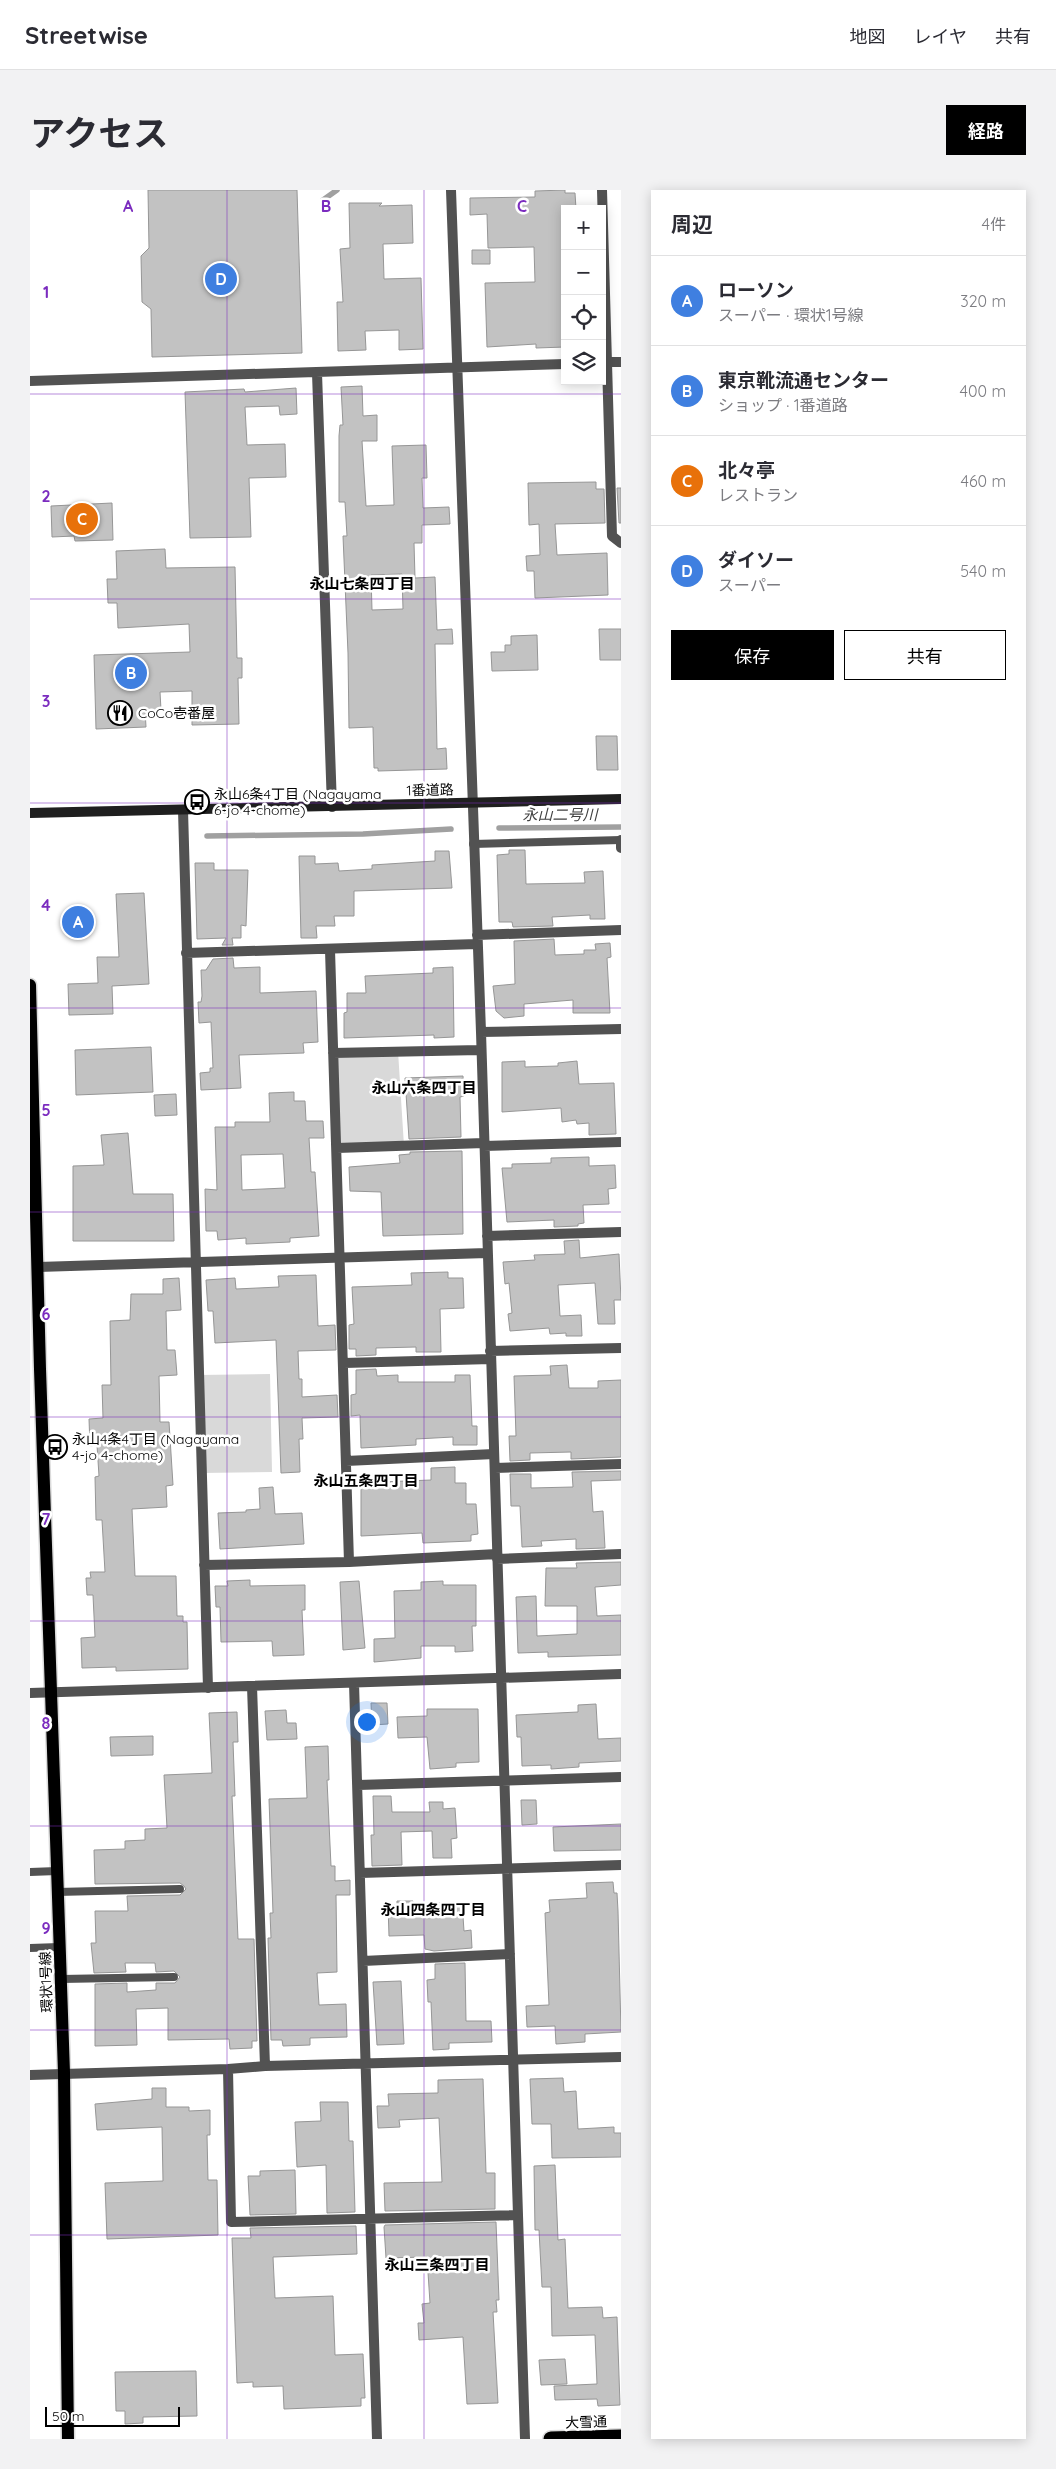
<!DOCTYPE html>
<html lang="ja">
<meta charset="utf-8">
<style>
:root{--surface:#fff;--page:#f2f2f3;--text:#2b2b33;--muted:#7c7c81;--line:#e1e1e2;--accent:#000}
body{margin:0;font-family:Quicksand,"Noto Sans JP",sans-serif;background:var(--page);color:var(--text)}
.controls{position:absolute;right:15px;top:15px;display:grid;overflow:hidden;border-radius:0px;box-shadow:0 2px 12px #0003}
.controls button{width:45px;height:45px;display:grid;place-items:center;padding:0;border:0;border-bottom:1px solid var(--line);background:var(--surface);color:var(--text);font:25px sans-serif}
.scale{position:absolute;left:15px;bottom:12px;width:135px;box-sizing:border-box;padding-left:5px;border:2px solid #000;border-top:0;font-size:14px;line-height:18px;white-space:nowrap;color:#000;-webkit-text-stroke:4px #fff;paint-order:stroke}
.you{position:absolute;left:336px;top:1531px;width:18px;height:18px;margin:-12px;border:4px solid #fff;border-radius:50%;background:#1a73e8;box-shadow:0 0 0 8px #1a73e833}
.badge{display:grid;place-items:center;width:32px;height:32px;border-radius:50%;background:var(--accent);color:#fff;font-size:16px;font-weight:700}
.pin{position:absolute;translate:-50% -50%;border:2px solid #fff;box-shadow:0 1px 5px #0006}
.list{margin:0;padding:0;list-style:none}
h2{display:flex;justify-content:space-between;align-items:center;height:65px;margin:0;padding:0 20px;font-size:21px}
h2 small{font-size:16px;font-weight:400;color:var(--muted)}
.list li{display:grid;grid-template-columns:32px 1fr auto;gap:15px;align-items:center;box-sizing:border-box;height:90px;padding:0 20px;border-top:1px solid var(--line)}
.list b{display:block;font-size:19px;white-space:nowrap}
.list p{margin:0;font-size:16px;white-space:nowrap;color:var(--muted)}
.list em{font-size:16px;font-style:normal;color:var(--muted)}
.actions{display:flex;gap:10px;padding:15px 20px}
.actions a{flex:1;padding:11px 0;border:1px solid var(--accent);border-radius:0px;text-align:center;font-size:18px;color:var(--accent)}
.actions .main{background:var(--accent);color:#fff}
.icon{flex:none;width:28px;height:28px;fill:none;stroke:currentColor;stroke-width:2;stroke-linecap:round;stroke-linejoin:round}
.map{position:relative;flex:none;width:591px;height:2249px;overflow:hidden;border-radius:0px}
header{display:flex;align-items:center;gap:30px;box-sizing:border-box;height:70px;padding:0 25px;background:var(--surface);border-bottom:1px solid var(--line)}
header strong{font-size:24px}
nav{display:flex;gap:28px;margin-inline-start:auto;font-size:18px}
.intro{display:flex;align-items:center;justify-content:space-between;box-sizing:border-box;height:120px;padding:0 30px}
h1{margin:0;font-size:35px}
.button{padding:12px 22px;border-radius:0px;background:var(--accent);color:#fff;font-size:18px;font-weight:700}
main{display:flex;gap:30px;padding:0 30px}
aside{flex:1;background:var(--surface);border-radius:0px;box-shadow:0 2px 12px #0003}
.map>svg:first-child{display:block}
</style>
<header>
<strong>Streetwise</strong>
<nav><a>地図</a><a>レイヤ</a><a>共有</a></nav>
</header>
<div class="intro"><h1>アクセス</h1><a class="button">経路</a></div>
<main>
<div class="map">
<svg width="591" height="2249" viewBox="0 0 591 2249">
<rect width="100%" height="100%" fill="#fff"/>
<path fill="#d9d9d9" d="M368,861L374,956L307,958L303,863Z
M240,1184L242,1282L171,1283L168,1185Z"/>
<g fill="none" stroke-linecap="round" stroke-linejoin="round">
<path stroke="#a0a0a0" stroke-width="5.5" d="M293,10L307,0
M469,638L591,637
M177,646L333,644L421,639"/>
</g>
<path fill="#c2c2c2" stroke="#969696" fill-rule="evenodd" d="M118,0H267L272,163L122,167L121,119L112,112L111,66L119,58Z
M535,0V3H545L546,19H535V157L506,158V154L457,157L455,93L505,92L504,57L458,58L457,24L440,25V8L505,7V1Z
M319,13H352L349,16L382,15L383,53L353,54L354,89L391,88L393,159L369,160V140L335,141L336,160L308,161L307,112H313L310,59L320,58Z
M442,60H460V74H442Z
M332,196L333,226L347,225V251H332L336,316L364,315L362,256L396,255L397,288H392L393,318L419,317L420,334L392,335V353H384L385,388L405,387L407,440L422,439L423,454H405L407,559L416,558L417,579L348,581V578H344L343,537L319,538L318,463L313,346H317L315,312H309V246L310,235H313L311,197ZM372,384L373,419L342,420L341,385Z
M266,198L267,224L250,225L249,216L215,217L217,255L255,254L256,287L219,288L221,347L160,348L155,202L214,199L215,202Z
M566,292V299H574L575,333L525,334L527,365L577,363L578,405L505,408L504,381H497L496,366L510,365L509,334L499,335L498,293Z
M587,298H591V333H589Z
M82,313L83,350L45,351L44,346L22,347L21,316Z
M135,359L136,378L205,377L207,468H212V488H208L209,534L162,535V501L130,502L131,520H115L116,537L66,539L64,465L160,462L159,434L88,438L87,413H78L77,389H87L86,361Z
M569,439H591V470H570Z
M507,445L508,480L462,481L461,462H475V455H481V446Z
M566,546H587L588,580H567Z
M479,660H495L496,694L555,693L554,682L573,681L575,729H560V725L522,727L523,736L483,737L482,732H469L467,665L479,664Z
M405,661H419L422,698L324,701V726H304L305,736H286L287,748H271L269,666H285V674L308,673L309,681L342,679V675L405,671Z
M165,673H184V680H218L216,736L211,735V748H202L203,755H192L196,748L167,749Z
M114,703L119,794L82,796L83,824L39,825L38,794L68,793L67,767H89L86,704Z
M524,749L525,765L554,764V760H566L565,754L580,753L581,767L577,768L580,823H543V810L494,814V826L474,828L466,821L463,796L485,794L484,751Z
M203,768L204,778L230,777V803L286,801L288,852L273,853L274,863L209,865L211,898L171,900L170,883L180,882V878H183L181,832L169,833L168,812H171L172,806L171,780H176L183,769Z
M423,777L424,847L404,848V845L314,848V823L317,822V803H336L335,786L403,783V778Z
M121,857L123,902L46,905L45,860Z
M495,871V877L528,876V873L547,871L549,894L584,893L586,944L559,945V933L547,934L546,930L532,932L531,918L472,922V872Z
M433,886L434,906L430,907L431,947L379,949L375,888Z
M264,902V911H275L276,931H293L294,948H279L281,982H285L289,1046L260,1048V1052L216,1054V1048L188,1050L187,1041H176L175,999L187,1000L185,937H205V932H240L239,903ZM253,964L255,998L212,1000L211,965Z
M146,904L147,925L125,926L124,905Z
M98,943L103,1004H143L144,1051H43V976L74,975L71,945Z
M432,961L433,1044L353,1046L351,1002L320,1001L319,977L370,973L369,965L380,964V962Z
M559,967V976L585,975L586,998L578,999L579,1014L553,1015L554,1033L548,1034V1036L524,1037V1030L477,1032L472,978H482V974L521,973V968Z
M549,1050L550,1068L589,1064L591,1110H584L585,1134H568L565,1093L528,1095L530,1126L551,1125L552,1146H536V1143L520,1144L519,1138L480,1141L478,1124L482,1123L479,1093L475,1094L473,1072L505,1070L504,1065L535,1064L534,1051Z
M418,1082V1088H433L434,1118L410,1119L411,1162H386V1157L346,1158V1165L326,1166V1159H319V1135L324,1134L322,1097L382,1095L381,1083Z
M286,1085L288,1136L305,1135L306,1160L268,1161L269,1189H272V1207L307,1205L308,1227L272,1228L273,1249H269L270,1282L251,1283L246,1150L185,1153L183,1121H178L176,1090L205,1088L206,1099L249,1097L248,1086Z
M149,1088L151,1120L136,1121L137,1160H145L147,1185L129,1186L130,1232H139L143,1295L136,1296L137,1317L102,1319L105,1386H146L147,1426H153V1432H157L158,1479L86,1481V1477L52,1478L51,1448L65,1447L63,1405H57L56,1388H61L60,1382H75L72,1330H66L65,1287L69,1286L67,1255L60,1256L59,1229L73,1228L72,1195H81L80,1131L100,1130L101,1104H133V1089Z
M537,1175L539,1198H568V1191L591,1190V1267L541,1269V1262L500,1263V1270L480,1271L479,1246H486L484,1186L521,1185L520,1176Z
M346,1179L347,1186L368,1185V1192H425V1185H440L442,1236H447V1255H423V1247L386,1249V1255L331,1258L330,1225L321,1226V1205L326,1204V1180Z
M425,1277V1293H436V1314H446L448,1344L441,1345V1351L393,1353L392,1343L331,1346V1285L351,1284V1292L401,1290V1278Z
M591,1281V1290L561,1291L563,1322L573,1321L575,1358L546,1359V1349L511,1351L512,1356L492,1357L490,1316H481L480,1284H501V1298L543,1297L542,1282Z
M243,1297L245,1324L272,1323L274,1354L190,1359L188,1323L216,1322V1320L230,1319L229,1298Z
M591,1372V1395L565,1397L567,1426L591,1425V1465L518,1467V1462L488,1463L486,1407L506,1406L507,1446L547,1444V1416H515L516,1378H547L546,1373Z
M220,1390V1396L275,1395V1420H272L274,1465L243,1466L242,1451L191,1452L190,1417H186L185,1396H198L197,1391Z
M329,1391L335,1458L313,1460L310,1392Z
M413,1391V1395H446V1436H442L443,1461L425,1462V1456H391V1468L344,1472V1449L365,1448L364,1401L391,1400V1392Z
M341,1513H357L358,1534L342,1535Z
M566,1514L568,1549L591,1548V1571L549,1573V1577L521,1579V1575L492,1576L491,1547H487L486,1525L548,1522V1515Z
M397,1519H448L449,1572L426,1573V1577L400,1579L397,1547L368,1548L367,1527L397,1526Z
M256,1520L257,1533H266L267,1549L237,1550L235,1521Z
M207,1522L208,1552H203L205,1606H202L208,1749H224L227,1851H222V1858L200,1859L199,1849L138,1850V1818L106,1819L107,1855L65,1856V1794L97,1793V1802L126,1800V1793H145L150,1787L144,1781L126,1782L125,1773H95L96,1782L64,1783L61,1753H66L65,1721H98L97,1706L150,1705L156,1699L154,1696L150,1693L65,1694L64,1660L95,1659V1651L115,1650V1639L137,1638L134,1585L182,1583L179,1523Z
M123,1546V1565L81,1566L80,1547Z
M298,1556L299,1590H297L301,1676H305V1691L320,1690V1705H306L307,1782L287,1783L289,1815L316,1814L317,1847L280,1848V1855L253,1856L252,1850H241L238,1748H241L240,1723H243L239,1609L277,1608L275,1557Z
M343,1606H361L362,1622H400L399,1612H413V1619L425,1618L427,1648L421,1649L422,1668H403L402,1641L371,1642L372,1675L342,1676L341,1645H344Z
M491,1610H506L507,1634L492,1635Z
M591,1634V1660L524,1661L523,1637Z
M583,1692L584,1703H587L588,1721L591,1842L555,1844V1852L526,1854L525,1836L497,1837L496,1816L519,1815L515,1723L520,1722L519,1710L557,1708L556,1693Z
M367,1711H383V1714L432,1712L434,1741L441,1740L442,1758L404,1761L395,1759L394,1745L359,1746L358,1715H367Z
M435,1773L436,1831H461L462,1852L419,1853V1859L403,1860L401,1812H398L397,1790L405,1789V1774Z
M371,1791L374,1854L347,1855L343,1792Z
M533,1888L534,1902L546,1901L548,1939L584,1937V1943H591V1967L522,1968L521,1934H502L500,1889Z
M453,1889L456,1983H465V2019L355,2021L354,1993L412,1992L409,1928L369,1930L370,1937L348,1938L347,1916H359L358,1904L408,1903V1890Z
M122,1898H136V1917H159V1921L180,1920V1945H177L178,1990H187L188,2045L77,2049L75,1993L133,1991L132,1937L67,1940L65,1914L122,1909Z
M290,1912H318L319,1951H323L325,2022L297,2023L296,1975L267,1977L265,1932L291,1931Z
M525,1975L528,2050L535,2049L538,2118L572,2117L573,2128L587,2127L590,2215L568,2216L567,2209L525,2210L524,2196L567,2194L565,2145L522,2146L521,2097H512L509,2040H505L504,1976Z
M265,1980L266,2024L220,2025L218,1986H230V1981Z
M466,2032L469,2110H466L467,2122H463L468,2213L437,2214L433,2147L389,2150L388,2133H394L392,2114L400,2113L397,2067L356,2068L354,2037L355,2035Z
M326,2036L327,2064L243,2067L245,2108L303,2106L305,2165L333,2164L335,2208H331V2216L254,2219L253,2196L223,2197V2192L207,2193L202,2048H221L220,2038Z
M535,2169L537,2194L511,2195L509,2170Z
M166,2181L167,2226L113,2227V2233L95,2234V2221H86L85,2182Z"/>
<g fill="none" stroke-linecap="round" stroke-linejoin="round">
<defs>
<path id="primary" d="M0,795L10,1179L34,1883L38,2249"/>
<path id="highway" d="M521,2249L591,2247"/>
</defs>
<use href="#primary" stroke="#dbdbdb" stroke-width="15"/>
<use href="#highway" stroke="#dbdbdb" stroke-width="18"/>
<path stroke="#525252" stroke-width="8" d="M443,654L591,650
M0,1682L27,1681
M27,1702L150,1699
M0,1758L29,1757
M31,1789L144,1787"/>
<path stroke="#525252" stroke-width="10" d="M421,0L451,842L495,2249
M572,0L582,346L591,353
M572,172H591
M287,183L302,617
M0,191L535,174
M153,620L178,1498
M591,650V658
M447,745L591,740
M300,760L319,1372
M156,763L447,754
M451,842L591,839
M303,863L450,860
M454,956L591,952
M307,958L454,953
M457,1046L591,1042
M8,1077L457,1063
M460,1161L591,1158
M314,1173L461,1169
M316,1271L464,1264
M465,1278L591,1274
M467,1369L591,1364
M174,1375L319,1372L467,1364
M324,1493L347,2249
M222,1496L235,1876
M0,1503L591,1484
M328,1595L591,1587
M330,1683L591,1675
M333,1771L480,1764
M198,1879L201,2032L488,2025
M0,1885L198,1879L235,1876L591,1867"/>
<path stroke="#1f1f1f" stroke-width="10" d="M0,623L591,609"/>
<use href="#primary" stroke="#000" stroke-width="12"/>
<use href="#highway" stroke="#000" stroke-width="15"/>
</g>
<path fill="none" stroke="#7b2cbf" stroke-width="1" stroke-opacity="0.55" d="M197,0V2249M394,0V2249M0,204H591M0,409H591M0,613H591M0,818H591M0,1022H591M0,1227H591M0,1431H591M0,1636H591M0,1840H591M0,2045H591"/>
<defs>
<symbol id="restaurant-ring" viewBox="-11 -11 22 22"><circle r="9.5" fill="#fff" stroke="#000" stroke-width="1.5"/><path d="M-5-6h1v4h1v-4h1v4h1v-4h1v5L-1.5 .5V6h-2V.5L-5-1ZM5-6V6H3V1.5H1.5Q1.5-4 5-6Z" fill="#000"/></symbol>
<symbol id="bus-ring" viewBox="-11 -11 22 22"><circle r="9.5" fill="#fff" stroke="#000" stroke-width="1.5"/><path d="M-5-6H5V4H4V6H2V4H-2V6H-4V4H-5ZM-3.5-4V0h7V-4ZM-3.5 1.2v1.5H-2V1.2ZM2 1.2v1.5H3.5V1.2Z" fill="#000"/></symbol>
</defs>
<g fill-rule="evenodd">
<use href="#restaurant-ring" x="76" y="509" width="28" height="28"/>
<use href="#bus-ring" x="153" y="598" width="28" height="28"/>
<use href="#bus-ring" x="11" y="1243" width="28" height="28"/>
</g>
<g text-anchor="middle" stroke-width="5" stroke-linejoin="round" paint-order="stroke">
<g font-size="14" fill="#000" stroke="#fff" text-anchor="start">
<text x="108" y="528">CoCo壱番屋</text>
<text x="184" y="609">永山6条4丁目 (Nagayama<tspan x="184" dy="16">6-jo 4-chome)</tspan></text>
<text x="42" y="1254">永山4条4丁目 (Nagayama<tspan x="42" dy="16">4-jo 4-chome)</tspan></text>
</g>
<g font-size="14" fill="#000" stroke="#fff">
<text transform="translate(400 600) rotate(-1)" y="5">1番道路</text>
<text transform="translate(16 1792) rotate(-92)" y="5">環状1号線</text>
<text transform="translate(556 2232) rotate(-2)" y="5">大雪通</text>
</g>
<g font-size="15" font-weight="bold" fill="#000" stroke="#fff">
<text x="332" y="399">永山七条四丁目</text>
<text x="394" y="903">永山六条四丁目</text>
<text x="336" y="1296">永山五条四丁目</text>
<text x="403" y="1725">永山四条四丁目</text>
<text x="407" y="2080">永山三条四丁目</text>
</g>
<g font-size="15" font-style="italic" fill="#414141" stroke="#fff">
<text x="530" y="630">永山二号川</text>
</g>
</g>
<g font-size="16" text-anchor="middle" font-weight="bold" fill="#7b2cbf" stroke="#fff" stroke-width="5" stroke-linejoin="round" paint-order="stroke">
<text x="98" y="22">A</text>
<text x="296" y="22">B</text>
<text x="492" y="22">C</text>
<text x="16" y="108">1</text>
<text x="16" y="312">2</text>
<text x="16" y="517">3</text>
<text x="16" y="721">4</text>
<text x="16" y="926">5</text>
<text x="16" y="1130">6</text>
<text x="16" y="1335">7</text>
<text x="16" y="1539">8</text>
<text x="16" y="1744">9</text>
</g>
</svg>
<div class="controls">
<button>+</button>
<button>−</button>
<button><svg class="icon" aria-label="locate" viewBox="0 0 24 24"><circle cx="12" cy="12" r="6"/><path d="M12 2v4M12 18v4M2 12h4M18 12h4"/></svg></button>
<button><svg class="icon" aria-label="layers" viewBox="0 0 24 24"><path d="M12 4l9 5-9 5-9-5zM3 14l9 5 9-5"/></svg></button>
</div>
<div class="scale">50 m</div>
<div class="you"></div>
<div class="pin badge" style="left:48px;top:732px;background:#3f7fe0">A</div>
<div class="pin badge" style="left:101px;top:483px;background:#3f7fe0">B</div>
<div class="pin badge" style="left:52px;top:329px;background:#e8710a">C</div>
<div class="pin badge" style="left:191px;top:89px;background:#3f7fe0">D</div>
</div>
<aside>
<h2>周辺<small>4件</small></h2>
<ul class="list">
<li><span class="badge" style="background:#3f7fe0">A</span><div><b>ローソン</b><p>スーパー · 環状1号線</p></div><em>320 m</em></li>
<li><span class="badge" style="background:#3f7fe0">B</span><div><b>東京靴流通センター</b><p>ショップ · 1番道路</p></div><em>400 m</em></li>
<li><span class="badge" style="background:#e8710a">C</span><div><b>北々亭</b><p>レストラン</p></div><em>460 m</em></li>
<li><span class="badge" style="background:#3f7fe0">D</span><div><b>ダイソー</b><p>スーパー</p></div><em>540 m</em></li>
</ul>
<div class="actions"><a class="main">保存</a><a>共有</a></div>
</aside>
</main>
